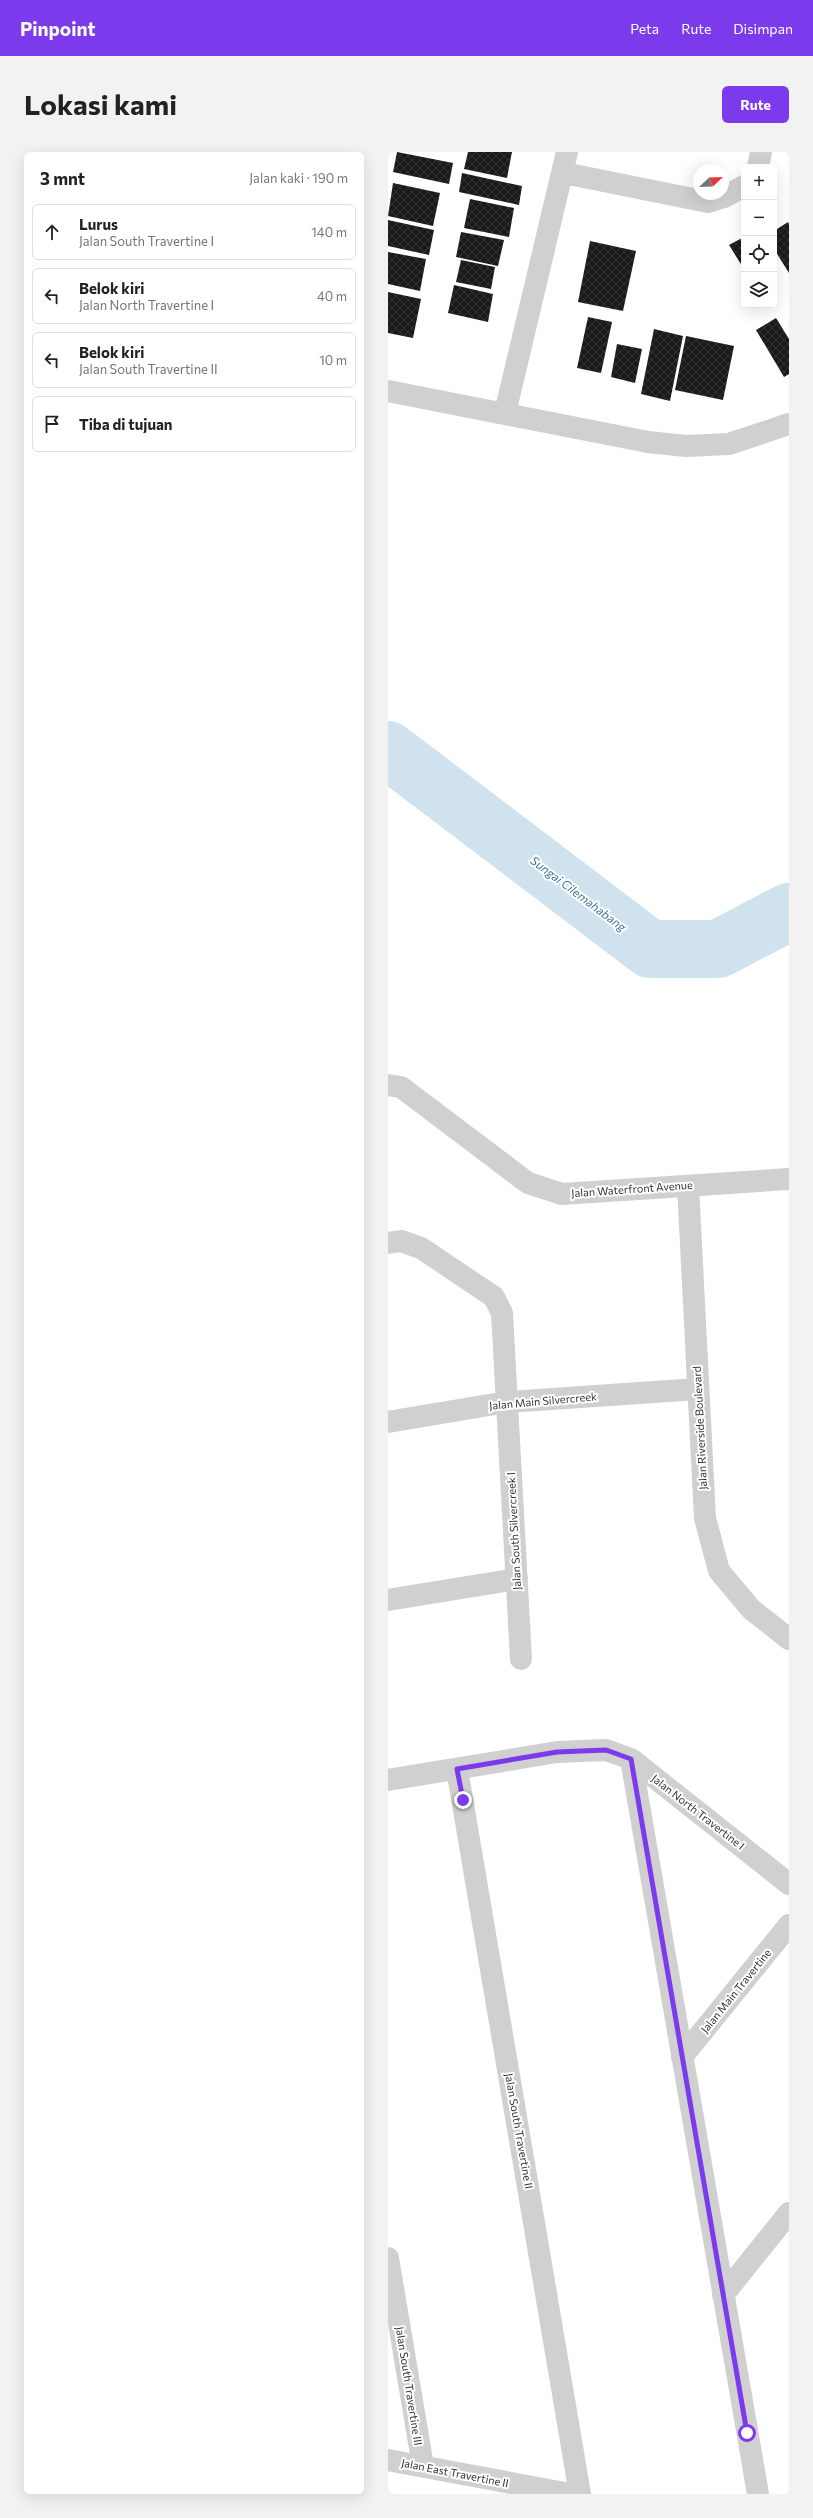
<!DOCTYPE html>
<html lang="id">
<meta charset="utf-8">
<style>
:root{--surface:#fff;--page:#f2f2f2;--text:#222;--muted:#767676;--line:#e0e0e0;--accent:#7c3aed}
body{margin:0;font-family:Commissioner,sans-serif;background:var(--page);color:var(--text)}
.controls{position:absolute;right:12px;top:12px;display:grid;overflow:hidden;border-radius:6px;box-shadow:0 4px 16px #0002}
.controls button{width:36px;height:36px;display:grid;place-items:center;padding:0;border:0;border-bottom:1px solid var(--line);background:var(--surface);color:var(--text);font:20px sans-serif}
.compass{position:absolute;left:305px;top:12px;width:36px;height:36px;border-radius:50%;background:var(--surface);box-shadow:0 4px 16px #0002;rotate:67deg}
.stop{position:absolute;width:12px;height:12px;margin:-9px;border:3px solid #7c3aed;border-radius:50%;background:#fff}
.stop.end{background:#7c3aed;border-color:#fff;box-shadow:0 1px 4px #0008}
.list{margin:0;padding:0;list-style:none}
h2{display:flex;justify-content:space-between;align-items:center;height:52px;margin:0;padding:0 16px;font-size:17px}
h2 small{font-size:13px;font-weight:400;color:var(--muted)}
.list li{display:grid;grid-template-columns:26px 1fr auto;gap:12px;align-items:center;box-sizing:border-box;height:56px;margin:0 8px 8px;padding:0 8px;border:1px solid var(--line);border-radius:6px}
.list b{display:block;font-size:15px;white-space:nowrap}
.list p{margin:0;font-size:13px;white-space:nowrap;color:var(--muted)}
.list em{font-size:13px;font-style:normal;color:var(--muted)}
.icon{flex:none;width:22px;height:22px;fill:none;stroke:currentColor;stroke-width:2;stroke-linecap:round;stroke-linejoin:round}
.map{position:relative;flex:none;width:401px;height:2342px;overflow:hidden;border-radius:6px}
header{display:flex;align-items:center;gap:24px;box-sizing:border-box;height:56px;padding:0 20px;background:var(--accent);color:#fff}
header strong{font-size:19px}
nav{display:flex;gap:22px;margin-inline-start:auto;font-size:14px}
.intro{display:flex;align-items:center;justify-content:space-between;box-sizing:border-box;height:96px;padding:0 24px}
h1{margin:0;font-size:28px}
.button{padding:10px 18px;border-radius:6px;background:var(--accent);color:#fff;font-size:14px;font-weight:700}
main{display:flex;gap:24px;padding:0 24px}
aside{flex:1;background:var(--surface);border-radius:6px;box-shadow:0 4px 16px #0002}
.map>svg:first-child{display:block}
</style>
<header>
<strong>Pinpoint</strong>
<nav><a>Peta</a><a>Rute</a><a>Disimpan</a></nav>
</header>
<div class="intro"><h1>Lokasi kami</h1><a class="button">Rute</a></div>
<main>
<aside>
<h2>3 mnt<small>Jalan kaki · 190 m</small></h2>
<ul class="list">
<li><svg class="icon" aria-label="ahead" viewBox="0 0 24 24"><path d="M12 20V5M6 11l6-6 6 6"/></svg><div><b>Lurus</b><p>Jalan South Travertine I</p></div><em>140 m</em></li>
<li><svg class="icon" aria-label="left" viewBox="0 0 24 24"><path d="M17 20v-9H6M10 6l-5 5 5 5"/></svg><div><b>Belok kiri</b><p>Jalan North Travertine I</p></div><em>40 m</em></li>
<li><svg class="icon" aria-label="left" viewBox="0 0 24 24"><path d="M17 20v-9H6M10 6l-5 5 5 5"/></svg><div><b>Belok kiri</b><p>Jalan South Travertine II</p></div><em>10 m</em></li>
<li><svg class="icon" aria-label="arrive" viewBox="0 0 24 24"><path d="M6 21V4h12l-3 4 3 4H6"/></svg><div><b>Tiba di tujuan</b></div></li>
</ul>
</aside>
<div class="map">
<svg width="401" height="2342" viewBox="0 0 401 2342">
<defs>
<pattern id="building-cross-hatch" width="8" height="8" patternUnits="userSpaceOnUse"><rect width="8" height="8" fill="#1a1a1a"/><path d="M0 0l8 8M0 8l8-8" fill="none" stroke="#333"/></pattern>
</defs>
<rect width="100%" height="100%" fill="#fff"/>
<g fill="none" stroke-linecap="round" stroke-linejoin="round">
<path stroke="#cfe2ee" stroke-width="58" d="M0,598L262,797H330L401,760"/>
</g>
<path fill="url(#building-cross-hatch)" d="M9,0L65,11L61,32L5,20Z
M80,0H124L119,26L76,17Z
M74,21L134,34L131,53L71,40Z
M5,31L52,41L45,74L0,64Z
M82,47L126,56L121,85L76,76Z
M0,68L46,78L41,103L0,94Z
M400,70L401,72V121L386,97V79Z
M73,80L116,88L110,114L68,105Z
M356,85V117L341,93Z
M202,89L248,99L235,159L190,150Z
M0,100L38,107L32,139L0,132Z
M73,108L107,115L103,137L68,130Z
M66,133L105,142L100,170L60,161Z
M0,140L33,147L25,186L0,181Z
M200,165L224,170L213,221L189,216Z
M388,166L401,187V222L396,225L368,178Z
M266,177L295,184L282,249L253,242Z
M298,184L346,194L335,248L287,238Z
M229,192L254,197L247,231L223,225Z"/>
<g fill="none" stroke-linecap="round" stroke-linejoin="round">
<path stroke="#d0d0d0" stroke-width="22" d="M370,15L373,0
M176,21L320,50L336,45L356,34
M0,239L260,290L298,294L341,292L401,272
M117,261L179,0
M0,933L13,935L140,1031L174,1042L401,1027
M300,1034L317,1366L331,1419L363,1457L401,1487
M0,1091L13,1089L33,1096L106,1145L114,1161L133,1507
M0,1270L119,1250L310,1237
M0,1448L129,1427
M243,1607L370,2342
M69,1617L192,2342
M0,1628L169,1600L218,1598L243,1607L401,1732
M294,1905L401,1773
M0,2106L35,2314
M335,2143L401,2061
M0,2308L182,2342"/>
</g>
<g fill="none" stroke-linecap="round" stroke-linejoin="round">
<path stroke="#7c3aed" stroke-width="5" d="M75,1648L69,1617L169,1600L218,1598L243,1607L359,2281"/>
</g>
<g text-anchor="middle" stroke-width="4" stroke-linejoin="round" paint-order="stroke">
<g font-size="11" fill="#333" stroke="#fff">
<text transform="translate(244 1037) rotate(-4)" y="4">Jalan Waterfront Avenue</text>
<text transform="translate(155 1249) rotate(-5)" y="4">Jalan Main Silvercreek</text>
<text transform="translate(312 1276) rotate(-93)" y="4">Jalan Riverside Boulevard</text>
<text transform="translate(126 1379) rotate(-93)" y="4">Jalan South Silvercreek I</text>
<text transform="translate(310 1660) rotate(38)" y="4">Jalan North Travertine I</text>
<text transform="translate(348 1839) rotate(-51)" y="4">Jalan Main Travertine</text>
<text transform="translate(131 1979) rotate(80)" y="4">Jalan South Travertine II</text>
<text transform="translate(21 2234) rotate(81)" y="4">Jalan South Travertine III</text>
<text transform="translate(67 2321) rotate(11)" y="4">Jalan East Travertine II</text>
</g>
<g font-size="12" font-style="italic" fill="#3f7597" stroke="#fff">
<text transform="translate(190 742) rotate(37)" y="4">Sungai Cilemahabang</text>
</g>
</g>
</svg>
<div class="controls">
<button>+</button>
<button>−</button>
<button><svg class="icon" aria-label="locate" viewBox="0 0 24 24"><circle cx="12" cy="12" r="6"/><path d="M12 2v4M12 18v4M2 12h4M18 12h4"/></svg></button>
<button><svg class="icon" aria-label="layers" viewBox="0 0 24 24"><path d="M12 4l9 5-9 5-9-5zM3 14l9 5 9-5"/></svg></button>
</div>
<svg class="compass" viewBox="-18 -18 36 36"><path d="M0-13l5 13h-10z" fill="#e53935"/><path d="M0 13l5-13h-10z" fill="#767676"/></svg>
<div class="stop" style="left:359px;top:2281px"></div>
<div class="stop end" style="left:75px;top:1648px"></div>
</div>
</main>
